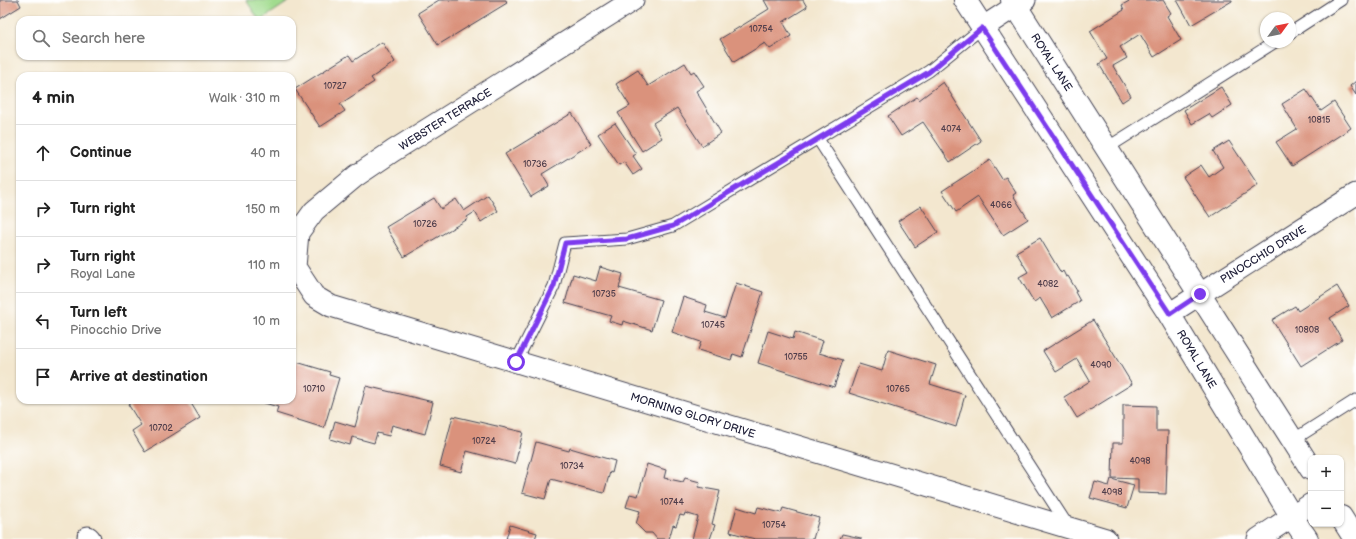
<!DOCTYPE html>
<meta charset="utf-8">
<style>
:root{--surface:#fff;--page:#f2f2f2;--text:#222;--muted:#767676;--line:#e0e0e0}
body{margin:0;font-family:"Balsamiq Sans",sans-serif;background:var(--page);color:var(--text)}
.controls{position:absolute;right:12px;bottom:12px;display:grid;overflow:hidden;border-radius:8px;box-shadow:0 1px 3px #0004}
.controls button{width:36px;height:36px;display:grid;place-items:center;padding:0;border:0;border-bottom:1px solid var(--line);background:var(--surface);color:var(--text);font:20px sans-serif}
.compass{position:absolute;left:1260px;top:12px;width:36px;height:36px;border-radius:50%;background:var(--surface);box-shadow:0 1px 3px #0004;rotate:57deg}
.stop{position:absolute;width:12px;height:12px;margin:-9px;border:3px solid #7c3aed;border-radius:50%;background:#fff}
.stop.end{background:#7c3aed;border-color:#fff;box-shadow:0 1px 4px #0008}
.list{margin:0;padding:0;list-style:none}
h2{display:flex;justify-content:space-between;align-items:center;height:52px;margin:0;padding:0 16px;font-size:17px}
h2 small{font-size:13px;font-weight:400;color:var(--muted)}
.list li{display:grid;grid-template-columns:26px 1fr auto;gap:12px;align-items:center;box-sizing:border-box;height:56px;padding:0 16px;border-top:1px solid var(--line)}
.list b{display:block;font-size:15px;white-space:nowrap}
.list p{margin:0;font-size:13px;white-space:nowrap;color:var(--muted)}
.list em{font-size:13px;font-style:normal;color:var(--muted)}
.icon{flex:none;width:22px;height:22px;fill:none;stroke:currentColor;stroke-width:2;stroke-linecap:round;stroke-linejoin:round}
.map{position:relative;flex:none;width:1356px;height:539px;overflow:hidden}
.search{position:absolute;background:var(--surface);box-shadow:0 1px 3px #0004;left:16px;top:16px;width:280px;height:44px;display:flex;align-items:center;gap:10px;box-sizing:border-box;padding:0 14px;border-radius:12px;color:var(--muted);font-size:15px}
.panel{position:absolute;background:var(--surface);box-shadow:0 1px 3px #0004;left:16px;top:72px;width:280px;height:332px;border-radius:12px}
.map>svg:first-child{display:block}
</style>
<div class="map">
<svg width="1356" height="539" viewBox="0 0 1356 539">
<rect width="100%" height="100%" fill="#fff"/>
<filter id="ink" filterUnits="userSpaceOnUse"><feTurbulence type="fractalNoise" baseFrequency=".025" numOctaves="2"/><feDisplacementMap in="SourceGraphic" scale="8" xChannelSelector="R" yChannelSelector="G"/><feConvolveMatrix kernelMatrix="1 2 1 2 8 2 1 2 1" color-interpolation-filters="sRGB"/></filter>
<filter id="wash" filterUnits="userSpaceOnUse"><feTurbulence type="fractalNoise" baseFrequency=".012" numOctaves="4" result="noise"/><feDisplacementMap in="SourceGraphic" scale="16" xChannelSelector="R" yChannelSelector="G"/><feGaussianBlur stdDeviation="0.9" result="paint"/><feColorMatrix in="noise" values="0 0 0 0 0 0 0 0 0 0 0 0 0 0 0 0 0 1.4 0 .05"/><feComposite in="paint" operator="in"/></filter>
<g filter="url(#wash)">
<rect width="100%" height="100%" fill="#f3e7cf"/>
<path fill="#a1db8e" stroke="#627e64" d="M246,0H291L261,20H259Z"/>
<g id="blocks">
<path fill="#da927c" d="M0,0H18L21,6L0,19Z
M439,0H506L507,3L438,45L418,13Z
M764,0H803L807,7L783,22L791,36L770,49L765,43L734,62L720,39L769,9Z
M1131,0H1156L1157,1L1163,0L1171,13L1167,16L1181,40L1154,57L1140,34L1120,47L1127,58L1113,66L1131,96L1122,102L1099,64L1107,59L1090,31L1124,10L1122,5Z
M1177,0H1232V1L1191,25Z
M382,42L395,62L371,78L374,82L340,104L345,111L320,127L295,89L349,55L353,61Z
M685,63L691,73L694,71L704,86L696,91L721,133L702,146L677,108L653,123L662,138L642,151L618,113L630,106L616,84L638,70L648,86Z
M1356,81V95L1350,86Z
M943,82L981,141L950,162L923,122L901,136L888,116L917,97L919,100Z
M1221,87L1232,105L1212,118L1209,114L1192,124L1184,110Z
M1306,89L1321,111L1334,102L1351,128L1292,166L1276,142L1297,129L1282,104Z
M572,113L591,144L542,174L549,186L531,197L505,154Z
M615,123L636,154L633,156L642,169L633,175L624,162L619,165L598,134Z
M1229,141L1258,185L1210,217L1183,177L1201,165L1209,177L1223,167L1213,151Z
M990,160L1002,179L1006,177L1016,193L1013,195L1028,219L1003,235L978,197L956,212L942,191Z
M488,195L498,211L481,222L475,212L467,217L468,219L404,257L386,227L434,198L441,209L456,199L464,211Z
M921,206L938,232L915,247L898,221Z
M1040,238L1061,273L1063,271L1066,277L1068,276L1077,291L1075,292L1080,301L1052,318L1040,298L1034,302L1019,277L1028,272L1016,252Z
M600,267L623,274L619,288L661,300L652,330L623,321L622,325L609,321L611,316L565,303L573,274L596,281Z
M736,283L763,292L742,357L733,354L731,360L698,350L701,342L672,332L683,297L707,305L705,312L725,318Z
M1337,286L1349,306L1330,318L1342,340L1301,366L1272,320L1295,306L1298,311Z
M1093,320L1132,384L1077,418L1064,397L1090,381L1077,359L1056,372L1043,351Z
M768,331L793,339L795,332L823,341L819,353L843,360L834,387L758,363Z
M888,350L936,365L930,384L965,395L956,427L849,393L859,364L882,371Z
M293,361L330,372L329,375L339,378L324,428L276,413L278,407L261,402V400H292Z
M366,386L433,402L425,434L392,425L389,436L377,433L374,443L352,437L350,445L330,439L335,421L355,427Z
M134,400H189L200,418L145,452L132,431L141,425L128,404Z
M1123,405L1156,406V431H1168L1166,494L1138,493V479L1112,478L1113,443H1123Z
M453,416L523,432L515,464L467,451L461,472L440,466Z
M536,442L569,451L570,448L615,461L612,473L610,472L604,493L551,479L545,499L522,493Z
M647,464L666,470L664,478L683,482L685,478L700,482L698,487L720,491L712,524L715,525L710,539H692L698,517L685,513L684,516L680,515L676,526L673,525L669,539H657L652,533H645L636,524L640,511L626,507L630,494L638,496Z
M1111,479L1134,485L1127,508L1090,498L1095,482L1109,486Z
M737,507L756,513L758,507L781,513L783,508L819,518L813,539H755L730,532Z
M510,525L537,533L535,539H506Z
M842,534L861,538V539H840Z"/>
</g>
</g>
<g filter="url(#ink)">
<use href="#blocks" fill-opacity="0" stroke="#414051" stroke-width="1"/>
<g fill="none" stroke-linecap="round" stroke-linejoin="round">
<defs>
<path id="service" d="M1290,33L1341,0
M818,139L1068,526
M1107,148L1275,42
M516,362L554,286L565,243L627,239L673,226L929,71L982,28
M1293,440L1356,400"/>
<path id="minor" d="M633,0L393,151L356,176L314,211L298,233L295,267L314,296L331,306L1106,539
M982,28L1025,0
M1169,314L1356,194
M88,537L90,539
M1258,539L1311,504"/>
<path id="secondary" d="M965,0L1169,314L1292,517L1307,539
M1012,0L1311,469
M1341,517L1355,539"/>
</defs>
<use href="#service" stroke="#414051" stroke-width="13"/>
<use href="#minor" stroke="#414051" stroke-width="23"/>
<use href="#secondary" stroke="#414051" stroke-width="24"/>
<use href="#service" stroke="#fff" stroke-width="11"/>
<use href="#minor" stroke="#fff" stroke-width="21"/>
<use href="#secondary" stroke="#fff" stroke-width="22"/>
</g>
</g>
<g fill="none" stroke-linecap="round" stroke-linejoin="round" filter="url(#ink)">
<path stroke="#7c3aed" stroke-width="5" d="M516,362L554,286L565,243L627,239L673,226L929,72L982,28L1170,314L1200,294"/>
</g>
<g text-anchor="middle" stroke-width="3.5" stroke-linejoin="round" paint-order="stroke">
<g font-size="9" fill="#503e4b">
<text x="761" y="32">10754</text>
<text x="335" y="89">10727</text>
<text x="1319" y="123">10815</text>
<text x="951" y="132">4074</text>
<text x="535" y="167">10736</text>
<text x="1001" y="208">4066</text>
<text x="425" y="227">10726</text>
<text x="1048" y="287">4082</text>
<text x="604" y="297">10735</text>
<text x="713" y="328">10745</text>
<text x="1307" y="333">10808</text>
<text x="796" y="360">10755</text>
<text x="1101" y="368">4090</text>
<text x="314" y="392">10710</text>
<text x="898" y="392">10765</text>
<text x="161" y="431">10702</text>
<text x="484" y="444">10724</text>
<text x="1140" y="464">4098</text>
<text x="572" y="469">10734</text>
<text x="1112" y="495">4098</text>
<text x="672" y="505">10744</text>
<text x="774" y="528">10754</text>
</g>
<g font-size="11" fill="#22223b" stroke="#fff">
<text transform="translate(1052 62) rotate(57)" y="4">ROYAL LANE</text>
<text transform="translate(445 119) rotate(-32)" y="4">WEBSTER TERRACE</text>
<text transform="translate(1263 254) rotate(-32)" y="4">PINOCCHIO DRIVE</text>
<text transform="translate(1197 359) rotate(59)" y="4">ROYAL LANE</text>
<text transform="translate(693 415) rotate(17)" y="4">MORNING GLORY DRIVE</text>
</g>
</g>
</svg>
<div class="controls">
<button>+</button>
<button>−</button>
</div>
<svg class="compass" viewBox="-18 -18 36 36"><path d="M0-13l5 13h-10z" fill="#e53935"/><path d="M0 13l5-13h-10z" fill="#767676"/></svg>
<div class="stop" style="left:516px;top:362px"></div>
<div class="stop end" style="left:1200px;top:294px"></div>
<div class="search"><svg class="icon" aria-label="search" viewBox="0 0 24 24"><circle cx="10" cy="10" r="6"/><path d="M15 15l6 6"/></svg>Search here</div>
<section class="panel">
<h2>4 min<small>Walk · 310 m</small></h2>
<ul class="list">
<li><svg class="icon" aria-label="ahead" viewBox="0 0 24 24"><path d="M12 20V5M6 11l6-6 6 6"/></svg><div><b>Continue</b></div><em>40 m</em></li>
<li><svg class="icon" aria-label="right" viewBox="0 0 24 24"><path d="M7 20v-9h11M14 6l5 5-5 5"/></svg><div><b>Turn right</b></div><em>150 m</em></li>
<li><svg class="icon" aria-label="right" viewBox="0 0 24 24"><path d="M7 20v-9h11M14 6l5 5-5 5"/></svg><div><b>Turn right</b><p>Royal Lane</p></div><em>110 m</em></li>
<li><svg class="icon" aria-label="left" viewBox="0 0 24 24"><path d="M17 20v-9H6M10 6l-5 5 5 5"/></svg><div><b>Turn left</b><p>Pinocchio Drive</p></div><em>10 m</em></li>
<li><svg class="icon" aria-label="arrive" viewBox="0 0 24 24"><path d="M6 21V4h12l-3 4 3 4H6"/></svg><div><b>Arrive at destination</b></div></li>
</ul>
</section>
</div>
